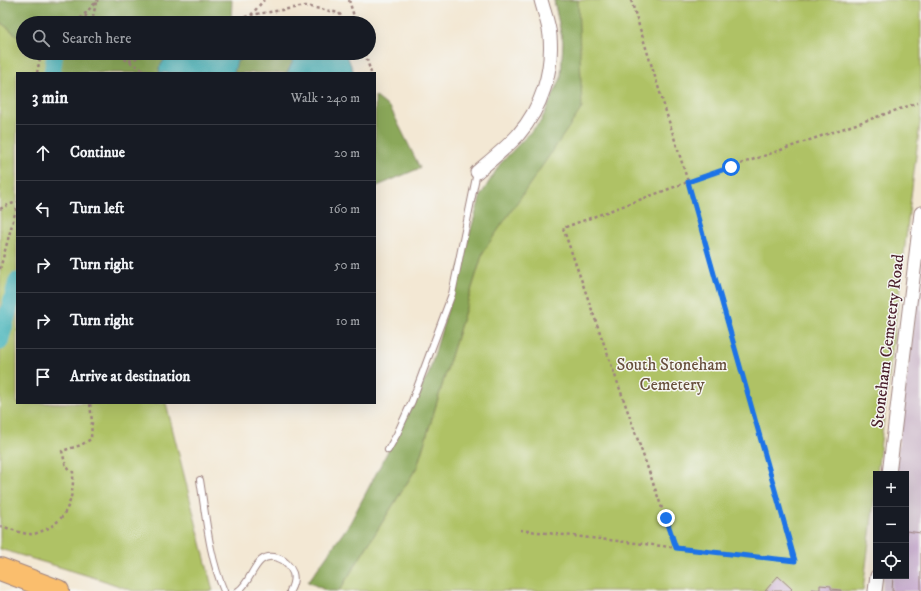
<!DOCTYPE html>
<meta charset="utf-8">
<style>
:root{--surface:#171b24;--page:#242831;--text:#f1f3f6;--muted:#9ea1a6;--line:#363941}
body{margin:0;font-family:"IM FELL DW Pica",serif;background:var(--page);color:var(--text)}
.controls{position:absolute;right:12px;bottom:12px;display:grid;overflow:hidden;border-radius:0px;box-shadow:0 4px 16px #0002}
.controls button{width:36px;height:36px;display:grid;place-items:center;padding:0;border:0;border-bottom:1px solid var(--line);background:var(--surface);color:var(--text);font:20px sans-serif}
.stop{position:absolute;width:12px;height:12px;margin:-9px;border:3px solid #1a73e8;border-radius:50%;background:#fff}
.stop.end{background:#1a73e8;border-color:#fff;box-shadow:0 1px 4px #0008}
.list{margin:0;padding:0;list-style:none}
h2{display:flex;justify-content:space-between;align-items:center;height:52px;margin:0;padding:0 16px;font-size:17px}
h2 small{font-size:13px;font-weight:400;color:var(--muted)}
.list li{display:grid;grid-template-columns:26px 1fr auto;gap:12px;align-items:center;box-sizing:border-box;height:56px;padding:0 16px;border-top:1px solid var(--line)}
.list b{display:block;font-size:15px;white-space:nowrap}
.list em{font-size:13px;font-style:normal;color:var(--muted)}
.icon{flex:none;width:22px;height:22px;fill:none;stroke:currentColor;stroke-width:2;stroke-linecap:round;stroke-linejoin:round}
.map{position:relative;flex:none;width:921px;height:591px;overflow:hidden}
.search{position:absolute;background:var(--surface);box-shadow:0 4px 16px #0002;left:16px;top:16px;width:360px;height:44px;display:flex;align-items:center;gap:10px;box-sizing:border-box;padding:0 14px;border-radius:22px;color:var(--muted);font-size:15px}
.panel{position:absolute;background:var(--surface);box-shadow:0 4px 16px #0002;left:16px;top:72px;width:360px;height:332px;border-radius:0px}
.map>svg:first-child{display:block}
</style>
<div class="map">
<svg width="921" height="591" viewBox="0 0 921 591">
<rect width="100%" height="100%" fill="#f6f6f2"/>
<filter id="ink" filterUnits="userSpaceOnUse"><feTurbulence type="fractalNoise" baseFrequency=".025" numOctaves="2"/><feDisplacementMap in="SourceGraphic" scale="8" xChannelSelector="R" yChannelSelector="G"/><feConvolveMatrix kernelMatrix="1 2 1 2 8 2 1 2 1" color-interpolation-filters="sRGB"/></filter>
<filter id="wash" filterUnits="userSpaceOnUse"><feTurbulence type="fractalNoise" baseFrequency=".012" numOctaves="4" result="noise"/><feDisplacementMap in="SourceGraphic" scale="16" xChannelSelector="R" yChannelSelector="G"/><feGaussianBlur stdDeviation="0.9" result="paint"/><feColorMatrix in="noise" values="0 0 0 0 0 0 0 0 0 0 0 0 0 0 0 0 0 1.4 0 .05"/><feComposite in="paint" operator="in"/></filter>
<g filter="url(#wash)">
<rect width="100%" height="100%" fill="#f3e8d4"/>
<path fill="#d0bdce" d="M921,255V591H882L883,576H906V474H895Z"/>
<path fill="#afc265" stroke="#7c7048" d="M554,0H921V115L877,474H876V485L863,591H339L417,467L483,252L564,111L561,78L563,42Z
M0,22L23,40V53H58L59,73H17V403H166L213,591H133L102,580L0,549Z"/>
<path fill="#8ba85a" stroke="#6a6442" d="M1,0H232L231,23H23V40L0,22V2Z
M554,0H578L582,108L483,252L417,467L339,591H327L308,582L350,523L429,373L481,195L500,164L541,121L561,78L563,42Z
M58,53H171L168,54L159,68L160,73H59Z
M256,53H280L293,61L287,73H234L237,61Z
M375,96L391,109L420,168L375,187Z"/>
<path fill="#46b6bc" stroke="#486a74" d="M171,53H256L237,61L234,73H160L159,68L168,54Z
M280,53H346L354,73H287L293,61Z"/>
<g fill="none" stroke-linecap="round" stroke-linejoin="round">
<path stroke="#46b6bc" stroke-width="17" d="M52,73L55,53
M0,342L17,281"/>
</g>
<g id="blocks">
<path fill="#c6a7ce" d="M906,531L921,533V591H892L893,576H906Z
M778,576L792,589L790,591H765Z
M820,585L831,586V589L841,590V591H812V589L820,590Z"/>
</g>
</g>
<g filter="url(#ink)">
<use href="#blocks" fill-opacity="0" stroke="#9e8480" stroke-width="1"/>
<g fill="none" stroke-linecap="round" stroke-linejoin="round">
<defs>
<path id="lane" d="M388,450L397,434L412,401L452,294L477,172
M200,480C206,517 209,557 224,591
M238,591C253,582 254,550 278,558C285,560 290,566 293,573C295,580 293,585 290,591"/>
<path id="street" d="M477,172C491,160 506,148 518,135C542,107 553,72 550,36C549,24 544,12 541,0
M889,474L921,213
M875,591L877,576"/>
<path id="highway" d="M0,569L58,591"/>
</defs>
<use href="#lane" stroke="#9e8480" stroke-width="8"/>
<use href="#street" stroke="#9e8480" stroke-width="15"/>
<use href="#highway" stroke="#9e8480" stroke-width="24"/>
<path stroke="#9e8480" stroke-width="2.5" stroke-dasharray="3 3" stroke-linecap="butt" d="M349,0L356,23
M251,15L264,0
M76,23L98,0
M83,23L87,13
M92,23L96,2
M228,23L251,15L306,6L339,13L346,23
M114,53L149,73
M365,53L371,73
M40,56L54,59L69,53
M129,61L149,53
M37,73L41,53
M0,209L8,205L17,202
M0,269L17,206
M0,526C9,528 22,534 30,534C34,535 39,532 42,531C68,521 74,497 73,472L66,467L62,451L81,445L91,439L92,422L90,403
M520,530L795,561L688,182L631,0
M676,548L563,228L688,182L917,103"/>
<use href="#lane" stroke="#fff" stroke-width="6"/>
<use href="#street" stroke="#fff" stroke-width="13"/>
<use href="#highway" stroke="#fabe6d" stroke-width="22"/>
</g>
</g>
<g fill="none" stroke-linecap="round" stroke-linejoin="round" filter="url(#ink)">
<path stroke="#1a73e8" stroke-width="5" d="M666,518L676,548L795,561L688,182L731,167"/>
</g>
<g text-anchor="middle" stroke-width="3" stroke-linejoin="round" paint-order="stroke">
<g font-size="17" fill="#4a1f2b" stroke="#f6f6f2">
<text transform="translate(887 341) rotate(-83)" y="6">Stoneham Cemetery Road</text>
</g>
<g font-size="17" fill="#68503c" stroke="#f6f6f2">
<text x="672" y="370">South Stoneham<tspan x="672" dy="20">Cemetery</tspan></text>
</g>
</g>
</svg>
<div class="controls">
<button>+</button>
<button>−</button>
<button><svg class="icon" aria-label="locate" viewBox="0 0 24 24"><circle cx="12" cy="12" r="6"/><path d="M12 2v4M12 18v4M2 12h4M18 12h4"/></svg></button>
</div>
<div class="stop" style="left:731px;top:167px"></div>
<div class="stop end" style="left:666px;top:518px"></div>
<div class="search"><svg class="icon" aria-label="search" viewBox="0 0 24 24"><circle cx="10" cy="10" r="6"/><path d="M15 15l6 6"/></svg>Search here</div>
<section class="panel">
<h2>3 min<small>Walk · 240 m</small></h2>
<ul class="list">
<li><svg class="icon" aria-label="ahead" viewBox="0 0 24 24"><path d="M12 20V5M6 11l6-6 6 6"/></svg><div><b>Continue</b></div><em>20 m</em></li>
<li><svg class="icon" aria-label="left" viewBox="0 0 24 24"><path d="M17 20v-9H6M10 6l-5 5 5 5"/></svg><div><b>Turn left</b></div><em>160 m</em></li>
<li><svg class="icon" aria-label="right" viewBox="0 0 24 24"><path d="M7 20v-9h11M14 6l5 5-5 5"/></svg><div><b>Turn right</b></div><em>50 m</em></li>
<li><svg class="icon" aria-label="right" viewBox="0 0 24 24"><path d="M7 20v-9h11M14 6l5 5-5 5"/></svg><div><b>Turn right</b></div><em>10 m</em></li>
<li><svg class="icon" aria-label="arrive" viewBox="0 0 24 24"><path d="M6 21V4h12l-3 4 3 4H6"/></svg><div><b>Arrive at destination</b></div></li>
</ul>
</section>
</div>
